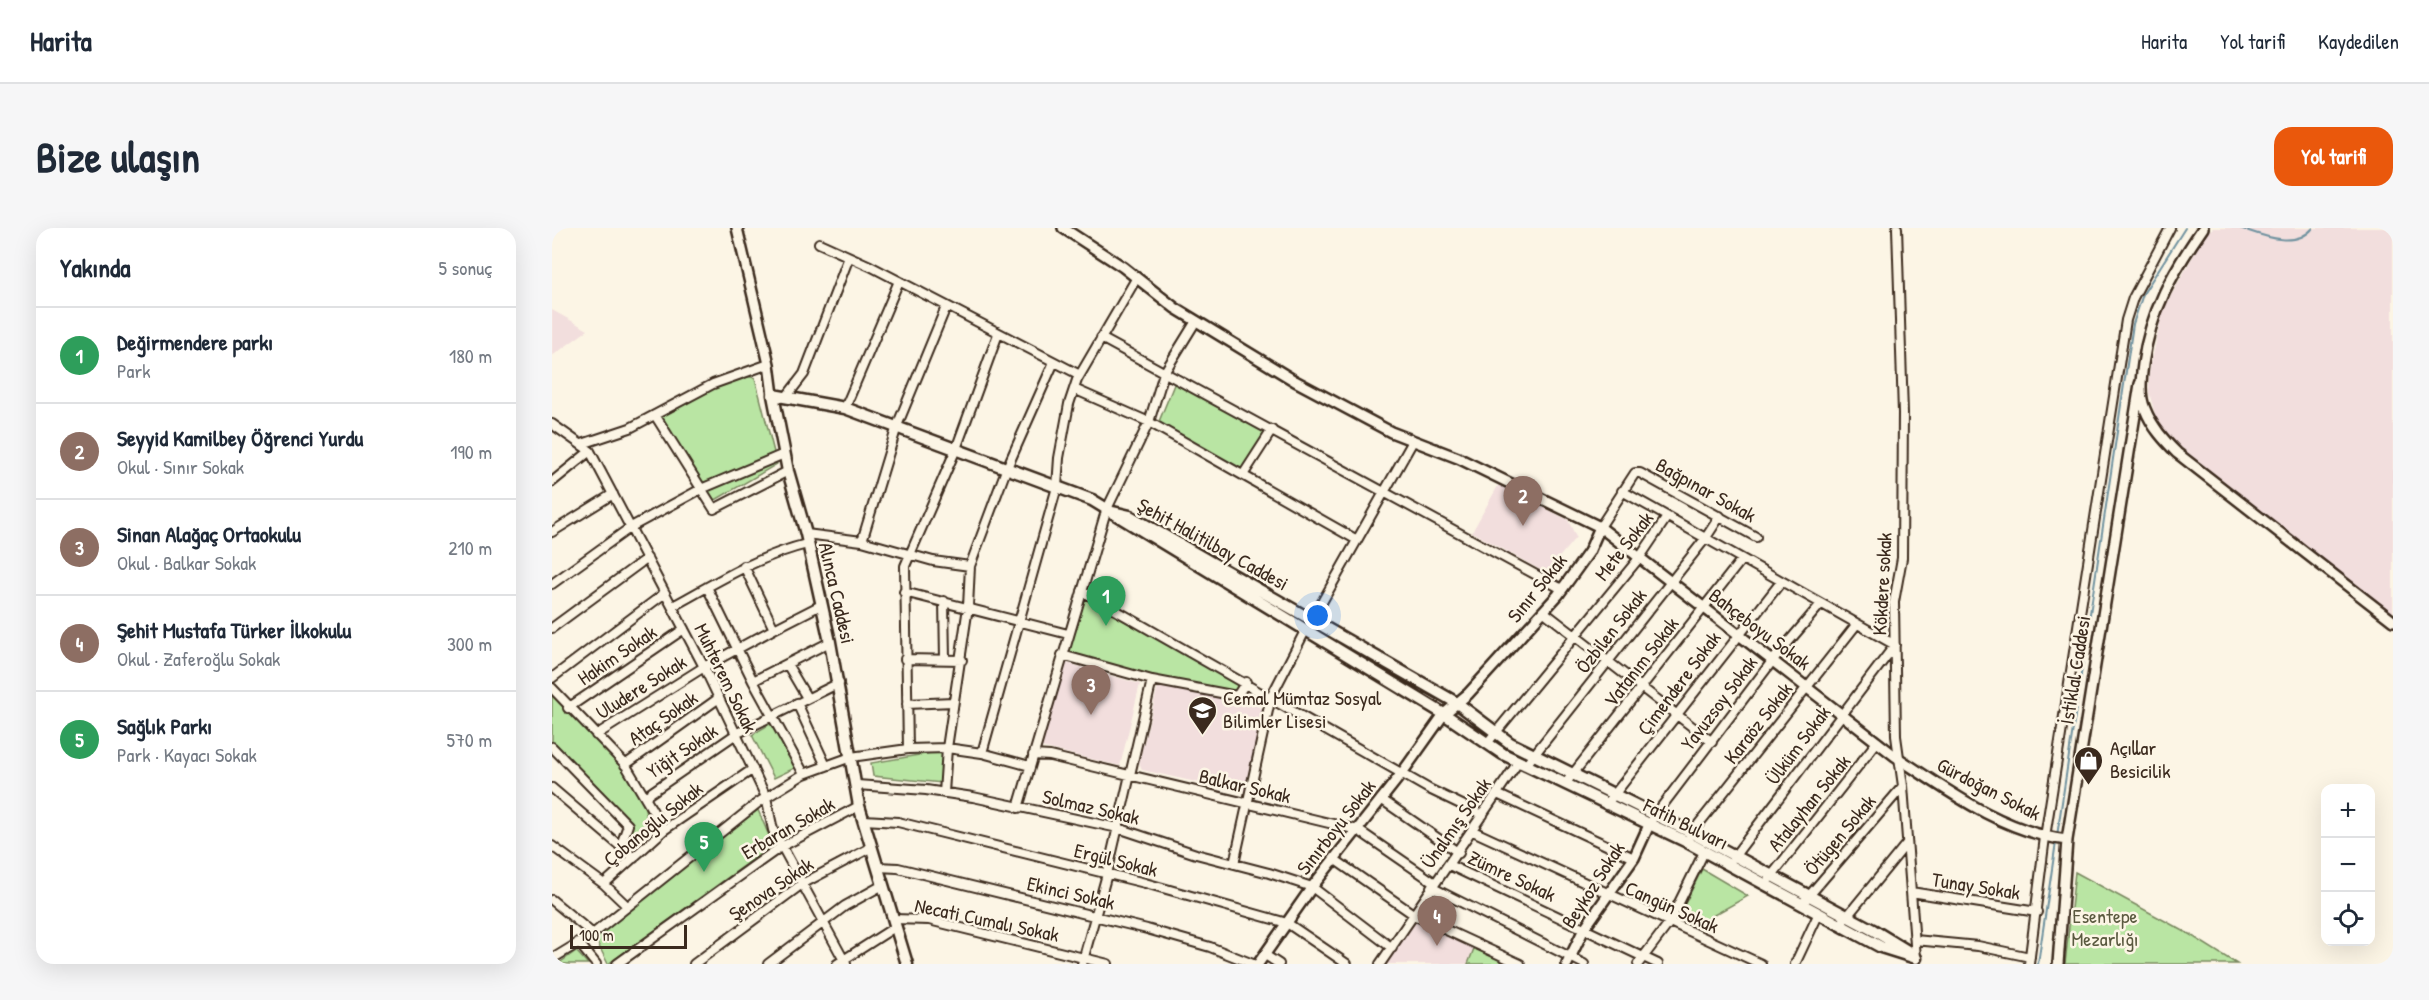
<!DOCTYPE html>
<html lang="tr">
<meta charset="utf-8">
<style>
:root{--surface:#fff;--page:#f6f6f7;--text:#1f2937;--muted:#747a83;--line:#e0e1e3;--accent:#ea580c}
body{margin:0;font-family:"Patrick Hand",sans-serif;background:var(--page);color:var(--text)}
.controls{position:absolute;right:18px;bottom:18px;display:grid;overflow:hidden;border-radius:12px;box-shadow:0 6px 24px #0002}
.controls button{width:54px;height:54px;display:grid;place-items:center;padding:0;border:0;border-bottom:2px solid var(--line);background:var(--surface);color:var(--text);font:30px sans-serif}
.scale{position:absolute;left:18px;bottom:15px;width:117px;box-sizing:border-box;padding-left:6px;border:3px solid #3b2a1e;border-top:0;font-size:16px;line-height:21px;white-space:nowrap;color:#3b2a1e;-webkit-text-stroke:4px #fcf5e5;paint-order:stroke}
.you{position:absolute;left:766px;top:388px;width:21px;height:21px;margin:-15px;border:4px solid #fff;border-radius:50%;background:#1a73e8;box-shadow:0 0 0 9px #1a73e833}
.badge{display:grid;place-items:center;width:39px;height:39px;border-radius:50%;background:var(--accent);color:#fff;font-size:20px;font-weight:700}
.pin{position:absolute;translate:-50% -50px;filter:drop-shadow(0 2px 3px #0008)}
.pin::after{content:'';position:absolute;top:32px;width:21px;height:18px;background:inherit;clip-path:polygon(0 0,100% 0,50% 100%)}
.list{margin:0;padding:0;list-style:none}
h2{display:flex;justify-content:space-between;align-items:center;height:78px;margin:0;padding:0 24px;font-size:26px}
h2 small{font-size:20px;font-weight:400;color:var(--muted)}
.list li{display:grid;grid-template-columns:39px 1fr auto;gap:18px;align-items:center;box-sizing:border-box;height:96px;padding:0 24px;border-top:2px solid var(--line)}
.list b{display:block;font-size:22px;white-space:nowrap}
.list p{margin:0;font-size:20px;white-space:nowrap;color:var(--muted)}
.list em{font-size:20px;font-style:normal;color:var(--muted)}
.icon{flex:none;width:33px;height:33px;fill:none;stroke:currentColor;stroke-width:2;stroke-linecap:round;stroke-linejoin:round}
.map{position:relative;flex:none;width:1841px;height:736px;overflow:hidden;border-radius:18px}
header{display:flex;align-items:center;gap:36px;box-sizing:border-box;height:84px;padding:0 30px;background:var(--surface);border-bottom:2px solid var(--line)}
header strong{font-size:28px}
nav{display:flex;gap:33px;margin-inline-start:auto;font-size:21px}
.intro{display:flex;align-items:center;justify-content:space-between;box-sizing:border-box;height:144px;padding:0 36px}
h1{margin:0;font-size:42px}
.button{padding:15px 27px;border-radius:18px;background:var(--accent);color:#fff;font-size:21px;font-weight:700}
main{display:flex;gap:36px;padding:0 36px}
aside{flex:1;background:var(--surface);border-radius:18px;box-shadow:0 6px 24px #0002}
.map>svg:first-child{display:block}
</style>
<header>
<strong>Harita</strong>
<nav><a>Harita</a><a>Yol tarifi</a><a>Kaydedilen</a></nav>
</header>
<div class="intro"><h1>Bize ulaşın</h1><a class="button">Yol tarifi</a></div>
<main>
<aside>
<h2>Yakında<small>5 sonuç</small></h2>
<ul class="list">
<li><span class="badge" style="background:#2e9e5b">1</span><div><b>Değirmendere parkı</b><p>Park</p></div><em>180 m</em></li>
<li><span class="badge" style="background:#8d6e63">2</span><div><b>Seyyid Kamilbey Öğrenci Yurdu</b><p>Okul · Sınır Sokak</p></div><em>190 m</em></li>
<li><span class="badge" style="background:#8d6e63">3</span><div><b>Sinan Alağaç Ortaokulu</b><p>Okul · Balkar Sokak</p></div><em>210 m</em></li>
<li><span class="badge" style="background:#8d6e63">4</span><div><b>Şehit Mustafa Türker İlkokulu</b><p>Okul · Zaferoğlu Sokak</p></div><em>300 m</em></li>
<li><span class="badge" style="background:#2e9e5b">5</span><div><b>Sağlık Parkı</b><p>Park · Kayacı Sokak</p></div><em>570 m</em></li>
</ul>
</aside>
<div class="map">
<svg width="1841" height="736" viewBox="0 0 1841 736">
<rect width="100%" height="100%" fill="#fcf5e5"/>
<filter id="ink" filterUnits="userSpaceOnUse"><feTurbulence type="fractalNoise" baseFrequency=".0167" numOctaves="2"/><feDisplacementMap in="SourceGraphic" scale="12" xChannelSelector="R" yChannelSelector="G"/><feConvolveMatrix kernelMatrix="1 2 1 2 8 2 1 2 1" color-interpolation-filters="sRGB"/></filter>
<g filter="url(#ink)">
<path fill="#f2dedd" d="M1661,0H1841V386L1617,210L1604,190L1597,164V145L1611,82L1654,5Z
M0,82L36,102L0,128Z
M947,256L1016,292L1024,309L994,345L920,304Z
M511,434L588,456L568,538L489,519Z
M609,456L698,473L712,482L694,561L689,564L590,542L587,534L606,458Z
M864,688L951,728V736H829Z"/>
<path fill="#b9e5a3" stroke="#7a8860" stroke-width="1.5" d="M186,146L203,150L225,236L160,274L109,189Z
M623,154L716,205L691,244L606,196Z
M532,370L692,460L686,469L516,427Z
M0,467C24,492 102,560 94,597C93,605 83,614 79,621L74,616L78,598L0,522Z
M221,494L245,539L222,550L200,507Z
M391,523L390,555L321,548L319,535Z
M206,582L221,617L56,736L41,706Z
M1150,641L1196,668L1160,688L1149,701L1126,690Z
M1523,644L1637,706L1685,736H1513Z
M923,718L949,730L950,736H916Z
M24,723L36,736H6Z"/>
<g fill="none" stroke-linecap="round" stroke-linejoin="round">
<path stroke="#7193a0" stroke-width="2" d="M1688,0C1709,7 1743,22 1761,0
M1505,608L1581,96L1591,66L1633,0
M1486,736L1504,614"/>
<defs>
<path id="minor" d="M1345,0L1351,185L1350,330L1342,374L1344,508L1351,558L1364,730
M267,15L318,38L528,147
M394,79L345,198L310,313L381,333L418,338
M549,110L1010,361
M522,161L597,194L805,312
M235,168L252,146L297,29
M293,180L347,53
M103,187L162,281L236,243
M0,196L38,223L152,439L214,569L221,602L294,736
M30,216L78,200L161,156L217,136
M691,247L720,202
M0,254L38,223
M1070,263L1343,417L1181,630
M1048,299L1083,245H1088L1204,309
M0,304L61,266
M254,306L310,313
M192,338L222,401L269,377
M0,356L79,299L149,261L232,226
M155,359L201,453L252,546
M530,363L877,561L931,587
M352,364L516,406
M392,373L393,431
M121,378C165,354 206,328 255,316
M991,383L1160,514
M760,392L861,213
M0,400L95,330
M510,427L600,452L685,468L694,454
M353,431L410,432
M235,436L255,470
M0,450L113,365
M201,453L278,414
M0,460L73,536L112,602
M245,475L274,538
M355,476L401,474
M16,480L132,401
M44,507L152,439L222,401
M936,514L1088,329L1115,289
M0,519L76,597L69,617
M356,521L353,338L404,221L446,106
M430,525L505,259L507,230L517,176L525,152L584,51
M481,527L498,528L806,602L883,655
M73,537L167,470
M974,537L1153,311L1168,288
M1013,556L1190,331
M305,557L374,562L421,569L566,600L644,626L717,645L760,659L840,720
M0,560L82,630
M392,565L395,520L416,379L418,338L454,242L502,134
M945,566L1082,630
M94,568L184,506L287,455
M829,571L907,625
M1054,577L1229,354
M466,580L554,283L597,194L612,145L644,93
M1101,590L1221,432L1268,377
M312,592L346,594L593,655L735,695L795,736
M921,603L1209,736
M1138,607L1304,397
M0,618L52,656L74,677
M782,631L864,688L968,736
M682,636L719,469L753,403
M897,637L1106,736
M326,639L346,640L595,701L658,719L701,736
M1217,651L1325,514
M52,656L112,602L201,541
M879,659L1032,736
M1359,664L1485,684
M0,672L41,706
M1250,676L1351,558
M341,691L377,692L556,736
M1288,697L1355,615
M1363,712L1426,718L1478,729
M26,714L44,736
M713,727L727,736
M0,731L41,706L207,574L252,546L299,529L356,521L395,520L430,525L478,538
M65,736L227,620L307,578
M142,736L250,656L320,619
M216,736L293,678L331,657
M285,736L343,699
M530,736L555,646L600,452
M828,736L967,533
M1086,736L1117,695L1152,624
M1243,736L1266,687
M1477,736L1493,609L1574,92L1581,70L1618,0"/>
<path id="tertiary" d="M185,0L217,136L221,167
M511,0L571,39L623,80L743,153L839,204L906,230L1048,299L1343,528C1396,563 1451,604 1515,612
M1651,0C1621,43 1598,84 1591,136C1589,151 1587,167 1593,181C1600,199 1612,212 1625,225L1841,393
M706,736L760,659L850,545L892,486L916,466L1006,367L1037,324L1048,299
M1015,736L1032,701L1082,630L1097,597
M1506,736L1515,612L1588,156"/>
<path id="secondary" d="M561,284L578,288L905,475L958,515L1140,605L1321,702L1362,727
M355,736L307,578L278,414L254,306L236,243L221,167L293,180L540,272L892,486L951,526L1133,613L1329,719L1364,730"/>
</defs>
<use href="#minor" stroke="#3b2a1e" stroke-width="12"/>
<use href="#tertiary" stroke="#3b2a1e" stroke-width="14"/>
<use href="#secondary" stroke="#3b2a1e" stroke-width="15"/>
<use href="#minor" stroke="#fcf5e5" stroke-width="8"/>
<use href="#tertiary" stroke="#fcf5e5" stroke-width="9"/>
<use href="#secondary" stroke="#fcf5e5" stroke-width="10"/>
</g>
</g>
<defs>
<symbol id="school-pin" viewBox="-11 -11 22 30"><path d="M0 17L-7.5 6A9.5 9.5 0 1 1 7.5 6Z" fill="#3b2a1e" stroke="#fcf5e5"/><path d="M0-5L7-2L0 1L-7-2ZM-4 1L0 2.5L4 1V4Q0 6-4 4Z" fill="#fff"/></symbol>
<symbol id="shop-pin" viewBox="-11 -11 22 30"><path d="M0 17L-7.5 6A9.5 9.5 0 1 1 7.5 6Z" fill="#3b2a1e" stroke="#fcf5e5"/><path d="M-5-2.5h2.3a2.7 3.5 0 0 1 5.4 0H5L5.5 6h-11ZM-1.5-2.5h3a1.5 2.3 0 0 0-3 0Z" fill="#fff"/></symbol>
</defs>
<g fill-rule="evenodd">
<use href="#school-pin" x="634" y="466" width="33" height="45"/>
<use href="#shop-pin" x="1520" y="516" width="33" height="45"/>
</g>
<g text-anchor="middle" stroke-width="5" stroke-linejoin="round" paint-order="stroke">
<g font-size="20" fill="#3b2a1e" stroke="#fcf5e5">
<text transform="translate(1154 262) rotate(29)" y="7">Bağpınar Sokak</text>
<text transform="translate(661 316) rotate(29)" y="7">Şehit Halitilbay Caddesi</text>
<text transform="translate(1072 318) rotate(-52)" y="7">Mete Sokak</text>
<text transform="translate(1330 356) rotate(-87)" y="7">Kökdere sokak</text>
<text transform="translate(985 360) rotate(-51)" y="7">Sınır Sokak</text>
<text transform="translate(285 365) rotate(77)" y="7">Alınca Caddesi</text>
<text transform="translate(1208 401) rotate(37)" y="7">Bahçeboyu Sokak</text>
<text transform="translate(1059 403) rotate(-52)" y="7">Özbilen Sokak</text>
<text transform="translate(65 427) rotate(-34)" y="7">Hakim Sokak</text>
<text transform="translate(1089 434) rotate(-52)" y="7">Vatanım Sokak</text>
<text transform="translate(1523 442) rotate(-81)" y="7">İstiklal Caddesi</text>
<text transform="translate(174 450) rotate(64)" y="7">Muhterem Sokak</text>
<text transform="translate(1127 455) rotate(-53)" y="7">Çimendere Sokak</text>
<text transform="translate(89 459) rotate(-32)" y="7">Uludere Sokak</text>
<text transform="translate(1167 475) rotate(-53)" y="7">Yavuzsoy Sokak</text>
<text transform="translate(111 490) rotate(-35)" y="7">Ataç Sokak</text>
<text transform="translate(1206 495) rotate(-52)" y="7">Karaöz Sokak</text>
<text transform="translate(1246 517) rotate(-53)" y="7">Ülküm Sokak</text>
<text transform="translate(130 523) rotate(-34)" y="7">Yiğit Sokak</text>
<text transform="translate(693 558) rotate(13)" y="7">Balkar Sokak</text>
<text transform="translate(1437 561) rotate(27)" y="7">Gürdoğan Sokak</text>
<text transform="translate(1257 575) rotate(-51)" y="7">Atalayhan Sokak</text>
<text transform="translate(539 579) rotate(13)" y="7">Solmaz Sokak</text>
<text transform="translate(904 595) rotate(-55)" y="7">Ünalmış Sokak</text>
<text transform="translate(101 596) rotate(-39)" y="7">Çobanoğlu Sokak</text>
<text transform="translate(1134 596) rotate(26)" y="7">Fatih Bulvarı</text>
<text transform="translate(784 599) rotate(-52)" y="7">Sınırboyu Sokak</text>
<text transform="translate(236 600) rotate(-30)" y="7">Erbaran Sokak</text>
<text transform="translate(1288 607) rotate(-50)" y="7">Ötügen Sokak</text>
<text transform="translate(564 632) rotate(14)" y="7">Ergül Sokak</text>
<text transform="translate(960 648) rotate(25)" y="7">Zümre Sokak</text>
<text transform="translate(1041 657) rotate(-57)" y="7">Beykoz Sokak</text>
<text transform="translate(1424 658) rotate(9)" y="7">Tunay Sokak</text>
<text transform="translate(219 661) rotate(-34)" y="7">Şenova Sokak</text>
<text transform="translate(519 665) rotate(13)" y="7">Ekinci Sokak</text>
<text transform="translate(1120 679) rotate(24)" y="7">Cangün Sokak</text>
<text transform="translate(435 692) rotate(12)" y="7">Necati Cumalı Sokak</text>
</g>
<g font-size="20" fill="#3b2a1e" stroke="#fcf5e5" text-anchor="start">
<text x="671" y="477">Cemal Mümtaz Sosyal<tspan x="671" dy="23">Bilimler Lisesi</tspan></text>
<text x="1558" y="527">Açıllar<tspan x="1558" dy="23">Besicilik</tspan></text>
</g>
<g font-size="20" fill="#5a593f" stroke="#fcf5e5">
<text x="1553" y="695">Esentepe<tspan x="1553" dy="23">Mezarlığı</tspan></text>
</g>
</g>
</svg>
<div class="controls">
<button>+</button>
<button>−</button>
<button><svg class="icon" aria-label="locate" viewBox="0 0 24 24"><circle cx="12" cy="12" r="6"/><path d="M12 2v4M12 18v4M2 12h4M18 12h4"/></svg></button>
</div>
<div class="scale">100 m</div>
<div class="you"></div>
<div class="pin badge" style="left:554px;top:398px;background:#2e9e5b">1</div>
<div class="pin badge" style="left:971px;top:298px;background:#8d6e63">2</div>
<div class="pin badge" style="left:539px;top:487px;background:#8d6e63">3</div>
<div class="pin badge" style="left:885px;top:718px;background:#8d6e63">4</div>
<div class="pin badge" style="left:152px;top:644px;background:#2e9e5b">5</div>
</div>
</main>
